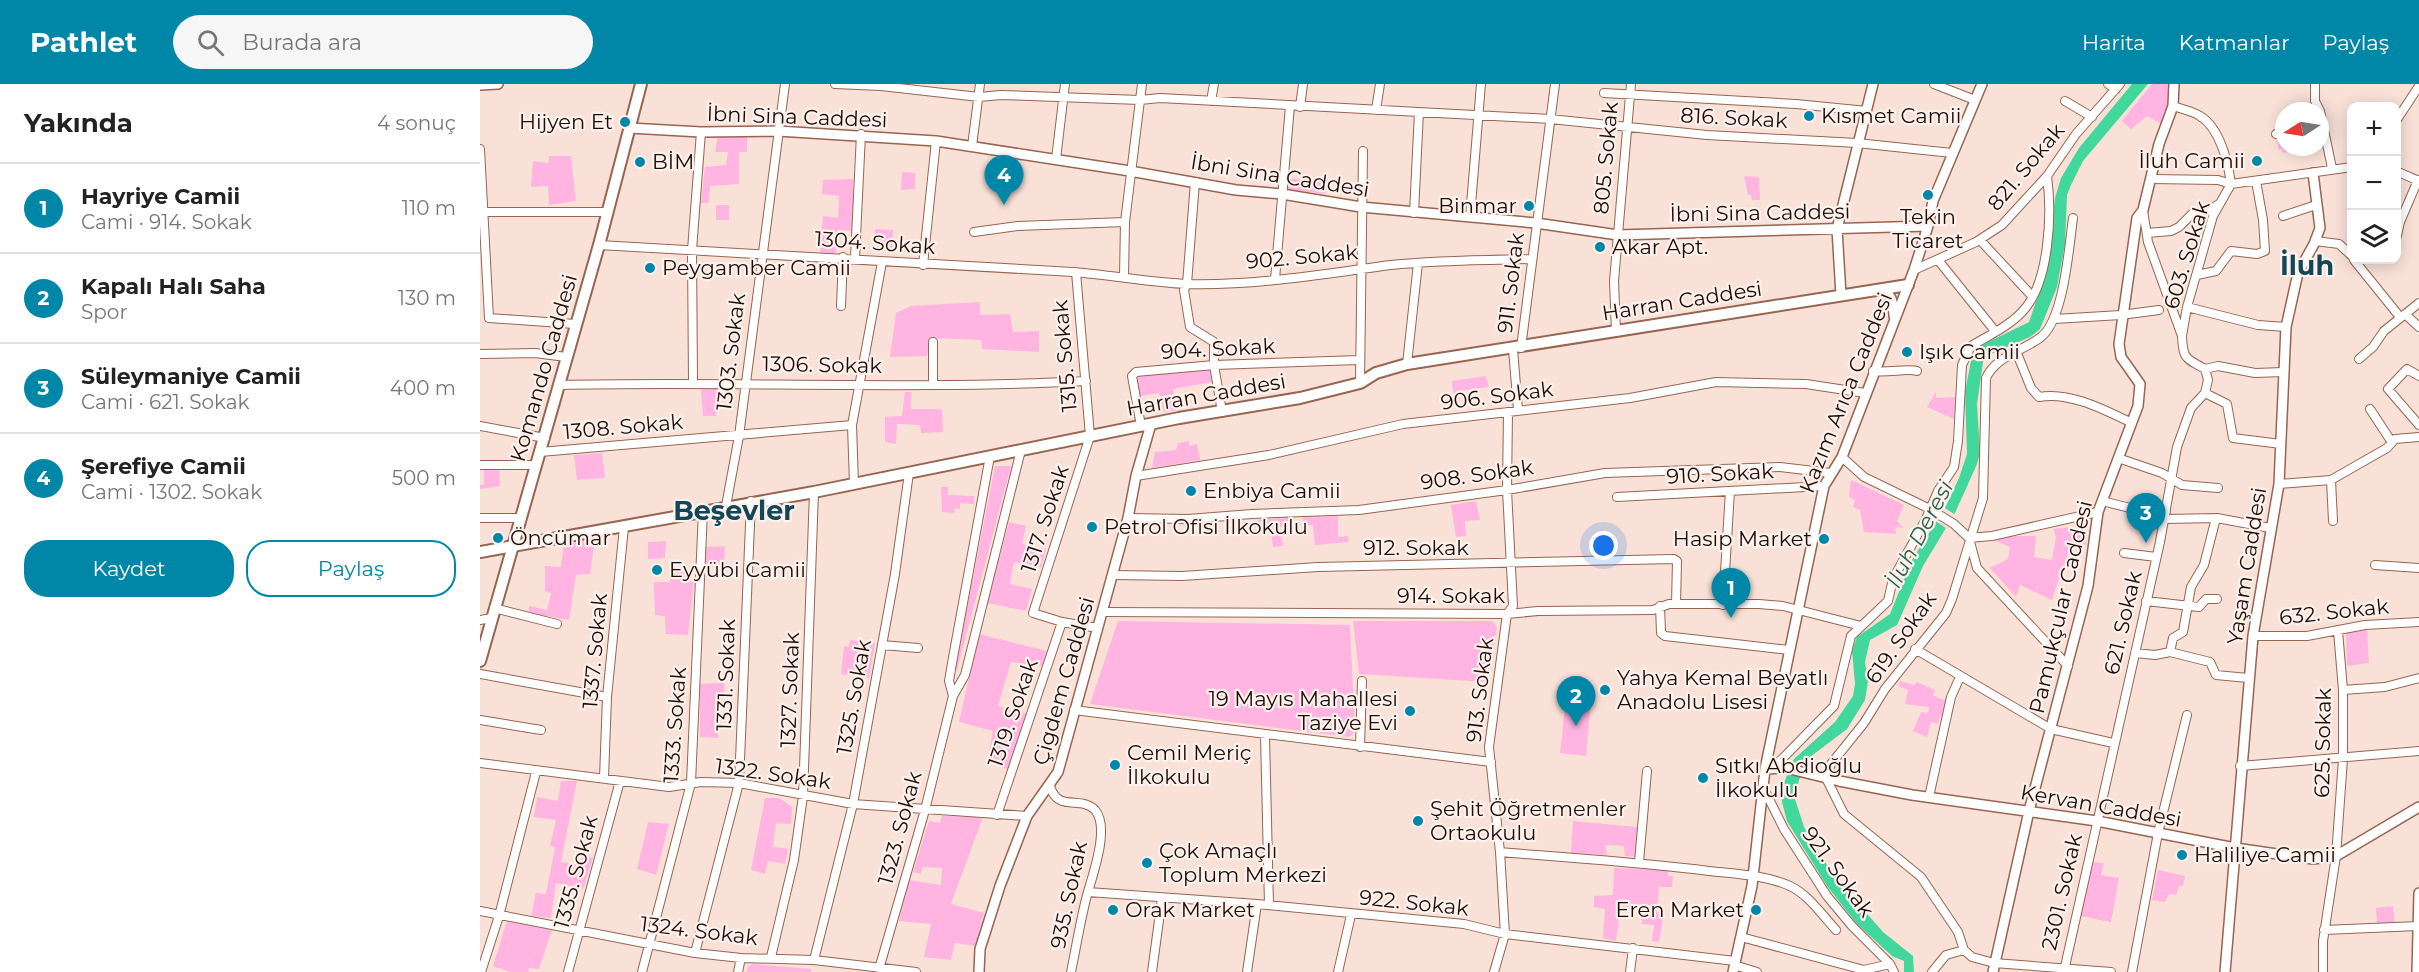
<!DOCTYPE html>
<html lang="tr">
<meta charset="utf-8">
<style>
:root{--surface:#fff;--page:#f6f6f6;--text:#222;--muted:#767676;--line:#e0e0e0;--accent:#0087a8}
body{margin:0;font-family:Montserrat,sans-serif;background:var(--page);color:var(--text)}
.controls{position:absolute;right:18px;top:18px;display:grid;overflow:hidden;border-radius:12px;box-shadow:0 3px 15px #0003}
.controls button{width:54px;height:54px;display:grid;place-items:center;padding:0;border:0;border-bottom:2px solid var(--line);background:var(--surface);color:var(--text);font:30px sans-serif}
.compass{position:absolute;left:1795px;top:18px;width:54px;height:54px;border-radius:50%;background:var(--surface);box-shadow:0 3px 15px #0003;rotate:258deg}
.you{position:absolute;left:1124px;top:462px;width:21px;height:21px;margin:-15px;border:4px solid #fff;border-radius:50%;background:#1a73e8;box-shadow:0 0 0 9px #1a73e833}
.badge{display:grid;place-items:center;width:39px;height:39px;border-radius:50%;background:var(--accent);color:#fff;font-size:20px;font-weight:700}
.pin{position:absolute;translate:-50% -50px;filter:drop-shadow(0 2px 3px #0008)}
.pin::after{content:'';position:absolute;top:32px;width:21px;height:18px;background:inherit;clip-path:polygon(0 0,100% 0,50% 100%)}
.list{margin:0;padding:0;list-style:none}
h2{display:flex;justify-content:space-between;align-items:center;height:78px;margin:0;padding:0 24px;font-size:26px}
h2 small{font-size:20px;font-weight:400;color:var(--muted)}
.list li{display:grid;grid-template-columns:39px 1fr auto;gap:18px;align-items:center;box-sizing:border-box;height:90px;padding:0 24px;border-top:2px solid var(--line)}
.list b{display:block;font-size:22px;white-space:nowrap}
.list p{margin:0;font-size:20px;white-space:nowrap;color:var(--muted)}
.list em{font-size:20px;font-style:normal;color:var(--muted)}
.actions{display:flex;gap:12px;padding:18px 24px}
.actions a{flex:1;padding:14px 0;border:2px solid var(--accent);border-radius:24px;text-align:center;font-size:21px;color:var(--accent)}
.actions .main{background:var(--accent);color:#fff}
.icon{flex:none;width:33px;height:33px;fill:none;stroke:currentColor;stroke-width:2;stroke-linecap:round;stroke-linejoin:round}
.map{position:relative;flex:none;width:1939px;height:888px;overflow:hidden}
header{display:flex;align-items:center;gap:36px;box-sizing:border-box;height:84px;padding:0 30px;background:var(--accent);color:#fff}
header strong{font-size:28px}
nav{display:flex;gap:33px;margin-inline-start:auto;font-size:21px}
.search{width:420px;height:54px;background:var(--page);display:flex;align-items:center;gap:15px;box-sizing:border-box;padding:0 21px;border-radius:33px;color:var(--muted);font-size:22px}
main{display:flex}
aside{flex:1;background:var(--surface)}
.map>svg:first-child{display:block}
</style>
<header>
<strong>Pathlet</strong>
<div class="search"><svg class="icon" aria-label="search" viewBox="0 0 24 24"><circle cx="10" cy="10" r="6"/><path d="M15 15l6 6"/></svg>Burada ara</div>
<nav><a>Harita</a><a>Katmanlar</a><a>Paylaş</a></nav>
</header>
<main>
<aside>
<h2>Yakında<small>4 sonuç</small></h2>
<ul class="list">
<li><span class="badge">1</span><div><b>Hayriye Camii</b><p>Cami · 914. Sokak</p></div><em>110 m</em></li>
<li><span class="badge">2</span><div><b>Kapalı Halı Saha</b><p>Spor</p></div><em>130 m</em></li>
<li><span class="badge">3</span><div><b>Süleymaniye Camii</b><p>Cami · 621. Sokak</p></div><em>400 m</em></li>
<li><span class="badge">4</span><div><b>Şerefiye Camii</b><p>Cami · 1302. Sokak</p></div><em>500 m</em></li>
</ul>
<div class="actions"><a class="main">Kaydet</a><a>Paylaş</a></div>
</aside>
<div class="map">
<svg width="1939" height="888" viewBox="0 0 1939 888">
<rect width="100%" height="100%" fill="#f9e1d8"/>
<path fill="#ffb4e1" d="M1672,0H1691C1691,15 1689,27 1681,40L1667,32L1651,45L1642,37Z
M1804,51V63H1812L1813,67L1803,69L1802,65L1799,66L1796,52Z
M238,52H267V68H259V100L230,102L229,119H221L225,83L246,81L248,68H235Z
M69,72H91L96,117L69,121L68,102L51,103L53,77L68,79Z
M422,88L435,89V105L421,106Z
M1264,92L1279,93L1280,116H1272L1271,111H1268Z
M807,94L847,99L845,110L806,105Z
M373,95V147L357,146L356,169H340L343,132L358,134L359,112L342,110L343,96Z
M236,121H249V136H236Z
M395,145L413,146L412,167L394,166Z
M500,218V231L530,230L533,248L559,247V268L502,265L501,256L451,254L447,272L410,273L416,229L431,222Z
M730,284L733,298L693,305L696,326L684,328L679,309L660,312L656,290Z
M1006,292L1009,303L979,307V315L974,316L972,297Z
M221,303L237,304L236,332H223Z
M425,308H431V325H462L463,348L441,349L440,341L417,340L416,360L405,358V333L422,332Z
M1456,308V314L1475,313L1474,335L1447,323Z
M709,357L710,362L717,360L720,376L672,384L675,368L696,366L698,359Z
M122,369L125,394L97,396L94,371Z
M515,382H531L477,586L475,585Z
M4,384H19L20,402L0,405V401H4Z
M1371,396L1424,421L1417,437L1423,444L1415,443L1416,450L1384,448L1380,426L1373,423L1375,416L1369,413Z
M461,403H468V411L494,412V420L480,419V425L475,424L474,429L462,428Z
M996,417L1000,436L985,437L986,452L976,453L971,421Z
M858,432V453L868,452L869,458L835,461L833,441H823V433Z
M810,433V440L800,443L803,462L793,463L791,448L778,449V436Z
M529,438L546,442L542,460L566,465L561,483L534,478L530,500L552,505L546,527L507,519Z
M1591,443L1594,447L1605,451L1606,461L1592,458L1587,474L1589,475L1584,488H1581L1572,516L1540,501L1536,513L1510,484L1528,475L1530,463L1514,456L1530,452H1556L1554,473L1572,476L1576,453L1573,445Z
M115,455L110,490L96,491L89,536L49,529V522L67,526L71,509L65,507V482L81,483L84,459Z
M186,457L185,474L168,475V458Z
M245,462L244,479L225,481V463Z
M205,482L208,497L214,496L208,551L186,550L185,532L175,531L174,498H190L192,484Z
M638,537L870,541L875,648L869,653L610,620Z
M873,537H1013L1017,544L1007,598L879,590Z
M1887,546L1889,579L1867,582L1866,549Z
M499,550L567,567L562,582L531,578L518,622L548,630L528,685L507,678L513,647L479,638Z
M370,556L395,559L389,594L361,590L364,562L369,563Z
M1420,597L1434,601L1437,598L1455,606L1453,612L1468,617L1464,632L1460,631L1458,640L1451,638L1447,653L1433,647L1441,628L1448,629L1449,623L1425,620L1428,606L1418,602Z
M244,599L245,609L236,610L238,654L220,653V600Z
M1086,613L1111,615L1106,672L1080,669Z
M81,697H97L81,778L101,781L103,772L113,774L103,805L76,799L71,834L51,832L56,809L66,810L75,763L70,762L76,736L54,733L57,713L78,717Z
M285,714H299L312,723L311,740L296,739L293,763L308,765L305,780L288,777L285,790L271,786Z
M462,732L503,733L471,820L504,829L495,862L475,859L471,876L444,873L451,840L419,837L429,796L461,801L462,784L443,783L440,790L433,788L449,737L460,739Z
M1093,737L1157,743V773L1145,772L1144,762L1125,761L1127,771L1091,769Z
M168,738L189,740L176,791L157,785Z
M1612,778L1624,779L1621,791L1639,794L1631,838L1600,832Z
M1134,784L1188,786V792H1193L1192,803H1179L1177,828L1184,829L1179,858L1172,857L1174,841L1162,840L1161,825L1140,826L1136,857L1123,854L1125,825L1114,823V812L1133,811Z
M1678,786L1705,792L1703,802H1699L1696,811L1689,810L1685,818L1672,816Z
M1913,822L1915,840L1897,841L1896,824Z
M27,837L72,846L59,885L49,884L48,888H31L13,882Z
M273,880L331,885V888H266L269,882Z"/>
<path fill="#42d79d" d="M1652,0H1668L1603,77L1591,101L1587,111L1585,160L1577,203L1560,245L1550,253L1513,269L1503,278L1497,320L1500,368L1497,380L1475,429L1443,482L1417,541L1390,556L1385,578L1388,597L1385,616L1367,645L1330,673L1319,696L1315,715L1324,743L1353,791L1403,848L1433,872L1434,888H1424V877L1412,872L1377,840L1347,802L1307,737L1302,718L1303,701L1314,675L1355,638L1373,612L1375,600L1372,567L1377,553L1410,530L1432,476L1466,422L1479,394L1487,370L1485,308L1492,272L1502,261L1549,238L1567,186L1575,114L1581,94L1599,64Z"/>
<path fill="#f9e1d8" d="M1462,422L1477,432L1469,446L1454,436Z"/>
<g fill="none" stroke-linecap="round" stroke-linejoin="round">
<defs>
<path id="minor" d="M355,0L401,2L499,13L521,11L660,16L680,14L1070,35L1227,51L1377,59L1472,69
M1454,0L1495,16
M1628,0L1636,5
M1835,0V17L1840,27
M1124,9L1316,20L1387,27
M731,17L734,0
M1585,17L1612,33
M1693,22C1702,25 1712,27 1720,32C1740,44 1748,78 1751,100L1733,132L1707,223L1702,252
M820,23L823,0
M896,26L900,0
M1840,27L1852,84
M1916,37L1939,2
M1796,50L1804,46
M492,62L500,0
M0,65L9,234L95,240
M576,75L585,0
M1916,87L1939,97
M1672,95L1738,96L1751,100L1872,83
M715,98L707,200L704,206L710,243L734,258V281L742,328
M1663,126L1668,158L1702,252C1703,276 1706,274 1725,285
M4,128H127
M934,129L939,28
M1803,132L1836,121
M990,133L1001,0
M1593,134C1589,163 1584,235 1561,253C1543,267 1516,272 1506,294L1503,414L1472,515L1466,529L1405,605L1384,639L1351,680L1346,694L1364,730L1441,793L1478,848L1484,866L1492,873L1514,879L1631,888
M494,148L538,142L645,138
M1667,149L1691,147L1699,143L1713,129L1727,127L1739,120
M1500,156L1552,212
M1916,156L1920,138L1938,96
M1835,157L1859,160L1872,172
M119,161C277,169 435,178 593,188C630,191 668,198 705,200C774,202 843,190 911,181C958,176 1005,176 1052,175
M375,174L381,50
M1458,176L1515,247
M1874,176L1920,233
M443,181L456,57
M1434,186L1496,158L1522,141L1567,92L1596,50L1640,0
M596,188L610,352L553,529L582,538L618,544
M1717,191L1736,187L1751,167L1777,170L1785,167L1783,136L1776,97
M644,193L645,138L662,0
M795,195L810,22
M361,222L363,173
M1707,223L1778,241L1806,243
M1925,230L1939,243
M1574,235L1641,231L1679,226
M1136,248L1134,197L1151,0
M453,258V300
M1041,264L1075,0
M1033,265L1038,326
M1536,267L1551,304L1559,313C1589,307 1625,326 1652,339
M0,270L55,269L86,273
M1879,275L1893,263L1904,247L1939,219
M927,280L938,179
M1725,285L1738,282L1775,289L1804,288
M1393,287C1408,289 1428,284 1437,287
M1939,292L1927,285L1908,305L1939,341
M213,298L212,166L221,48
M880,299L883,67
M78,301C254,297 430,306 606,297
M1725,309L1747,320L1753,354L1801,360
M1890,325L1911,357
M0,342L65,354
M661,342L652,292L656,288L734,281L879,276
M60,368L372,341
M1362,373L1384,393L1450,425L1474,440L1489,454L1497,484L1588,582
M1638,374L1682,389L1702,401L1738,404
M0,381H56
M656,392L789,371L923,340L1150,314L1236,298L1326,300L1385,309
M1851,396L1853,437
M374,400L372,341L402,178
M1799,400L1851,396L1907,364L1915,355L1939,353
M1137,413L1344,402
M1622,417L1666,428L1686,427
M246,422L259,352L305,0
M0,434H42
M648,434L708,435L772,430L879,426L1027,406L1125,389L1300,383L1351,389
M1684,435L1737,434L1790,444
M1489,454L1512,452L1618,428
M1644,469L1676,473
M1895,481L1939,484
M633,491L702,492L838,483L1194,475L1197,477L1196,520
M1666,517L1719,523L1726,515H1737
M1243,521L1250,407
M1180,522L1181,549L1185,552L1309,566
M14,524L77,540
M622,528L1027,530L1058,527L1173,526L1189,520H1279L1303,522L1381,542
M0,536L11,534
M1773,552H1827L1885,541L1939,538
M402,561L438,564
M1435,565L1571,645L1633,659
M1690,568L1730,578L1736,591L1768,594
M1655,569L1675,571L1690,568L1693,554L1703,548L1711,503L1724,481L1736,434
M0,590L127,613
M1863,606L1905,603L1939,594
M473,612L469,597L472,579L510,372
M594,626L1011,678
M0,636L61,646
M785,651L789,821
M880,663L882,597
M0,679L189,703L221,698L259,699L373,720L547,732
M1760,682L1939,667
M1285,685L1301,676L1354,622L1371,552L1408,517L1413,495L1445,437L1458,407L1474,383L1478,357L1482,281L1491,262C1508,252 1529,242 1542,228C1570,199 1572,129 1567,92
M124,694L127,613L144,443
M570,702C578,729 600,711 615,726C631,744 611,795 606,815C600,839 596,864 591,888
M1283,703L1304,745L1347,812L1372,842L1410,880L1414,888
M1449,713L1471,613L1480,593
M517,731L582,538
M1020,768C1090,774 1160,778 1229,787C1255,790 1286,791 1310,802C1329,811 1342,831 1356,846
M1159,778L1167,687
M608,808L777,820L984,840L1025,850L1255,877
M0,827L215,869L261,874L334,876L436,888
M1844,846L1938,842
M1261,853L1384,886L1410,880
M215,869L259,699L271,417
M291,873L314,776L323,712L334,408
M334,876L373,720L415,490L429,389
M1254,881L1277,888
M399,885L445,726L473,612L485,591L541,366
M1584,887L1680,458L1697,363L1711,324L1725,309L1728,296L1725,285
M1,888L19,832L56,688
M88,888L140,697
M162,888L211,699L223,427
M258,888L261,874
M672,888L682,814
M767,888L777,820
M858,888L871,831
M1014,888L1025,850L1020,768L1009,663L1027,530L1033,522L1027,406L1028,328
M1150,888L1153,864
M1452,888L1466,871L1484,866
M1652,888L1678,749L1707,631
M1843,888V857L1856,772L1863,675V606L1858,547"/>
<path id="tertiary" d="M0,1L18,0
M149,44L221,48L298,47L456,57L650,87L756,106L802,110L881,123L1056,139L1138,151L1448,142
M1398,206C1413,208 1413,219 1414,232
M1361,211L1357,145L1393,0
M1285,685L1306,684L1359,697L1432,711L1617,737L1755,764L1833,775L1856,772L1939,723
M499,888L500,865L520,802L547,732L578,688L648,434L656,392L671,340
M1253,888L1272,802L1285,685L1344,402L1362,373L1434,186L1448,142L1453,117L1502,0
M1513,888L1549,727L1608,502L1618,428L1658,322L1660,300L1641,273L1639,260L1657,134L1663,126L1679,60L1693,22L1694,0
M1745,888L1773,552L1799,400L1806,243L1818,189L1834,160L1840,144L1833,89
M1937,888L1939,809"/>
<path id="secondary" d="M0,468L334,408L699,334L820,314L880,299L896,289L927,280L1428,201
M0,577L119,161L161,0"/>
</defs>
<use href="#minor" stroke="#976550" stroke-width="10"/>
<use href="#tertiary" stroke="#976550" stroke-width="12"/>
<use href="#secondary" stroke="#976550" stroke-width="14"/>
<use href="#minor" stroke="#fff" stroke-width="8"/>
<use href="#tertiary" stroke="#fff" stroke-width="9"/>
<use href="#secondary" stroke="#fff" stroke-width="10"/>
</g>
<g fill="#0087a8" stroke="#fdf1ed" stroke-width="2">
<circle cx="1329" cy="32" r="6"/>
<circle cx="145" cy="38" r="6"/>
<circle cx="1777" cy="77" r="6"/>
<circle cx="160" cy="78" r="6"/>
<circle cx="1448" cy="111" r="6"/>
<circle cx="1049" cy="122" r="6"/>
<circle cx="1120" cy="163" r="6"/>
<circle cx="170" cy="184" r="6"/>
<circle cx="1427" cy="268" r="6"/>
<circle cx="711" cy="407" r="6"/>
<circle cx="612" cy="443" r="6"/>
<circle cx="18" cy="454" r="6"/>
<circle cx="1344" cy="455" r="6"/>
<circle cx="177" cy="486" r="6"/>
<circle cx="1125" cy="606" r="6"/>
<circle cx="930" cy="627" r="6"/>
<circle cx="635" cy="681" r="6"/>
<circle cx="1223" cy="694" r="6"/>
<circle cx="938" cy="737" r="6"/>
<circle cx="1702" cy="771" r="6"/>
<circle cx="667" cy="779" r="6"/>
<circle cx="633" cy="826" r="6"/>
<circle cx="1276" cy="826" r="6"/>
</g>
<g text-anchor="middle" stroke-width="4.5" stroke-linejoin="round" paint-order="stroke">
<g font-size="21" fill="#1f0c05" stroke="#fdf1ed" text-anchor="start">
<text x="1341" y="39">Kısmet Camii</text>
<text x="133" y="45" text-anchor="end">Hijyen Et</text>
<text x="1765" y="84" text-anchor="end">İluh Camii</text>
<text x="172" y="85">BİM</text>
<text x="1037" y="129" text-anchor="end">Binmar</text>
<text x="1448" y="140" text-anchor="middle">Tekin<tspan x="1448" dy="24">Ticaret</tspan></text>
<text x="1132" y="170">Akar Apt.</text>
<text x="182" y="191">Peygamber Camii</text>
<text x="1439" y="275">Işık Camii</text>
<text x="723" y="414">Enbiya Camii</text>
<text x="624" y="450">Petrol Ofisi İlkokulu</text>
<text x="30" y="461">Öncümar</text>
<text x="1332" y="462" text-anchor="end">Hasip Market</text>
<text x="189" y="493">Eyyübi Camii</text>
<text x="1137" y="601">Yahya Kemal Beyatlı<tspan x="1137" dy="24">Anadolu Lisesi</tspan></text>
<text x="918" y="622" text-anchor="end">19 Mayıs Mahallesi<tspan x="918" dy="24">Taziye Evi</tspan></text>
<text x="647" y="676">Cemil Meriç<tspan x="647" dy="24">İlkokulu</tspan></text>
<text x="1235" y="689">Sıtkı Abdioğlu<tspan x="1235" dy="24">İlkokulu</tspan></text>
<text x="950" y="732">Şehit Öğretmenler<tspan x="950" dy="24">Ortaokulu</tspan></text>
<text x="679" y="774">Çok Amaçlı<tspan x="679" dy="24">Toplum Merkezi</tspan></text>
<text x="1714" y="778">Haliliye Camii</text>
<text x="645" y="833">Orak Market</text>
<text x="1264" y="833" text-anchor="end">Eren Market</text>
</g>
<g font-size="21" fill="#1f0c05" stroke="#fdf1ed">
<text transform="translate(317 33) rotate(2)" y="7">İbni Sina Caddesi</text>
<text transform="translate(1254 34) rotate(3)" y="7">816. Sokak</text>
<text transform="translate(1126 74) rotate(-85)" y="7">805. Sokak</text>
<text transform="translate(1546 83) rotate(-50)" y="7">821. Sokak</text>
<text transform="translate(800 92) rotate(9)" y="7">İbni Sina Caddesi</text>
<text transform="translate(1280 129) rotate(-1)" y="7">İbni Sina Caddesi</text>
<text transform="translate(395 159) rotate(4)" y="7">1304. Sokak</text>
<text transform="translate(1707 171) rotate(-73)" y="7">603. Sokak</text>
<text transform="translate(822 173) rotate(-5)" y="7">902. Sokak</text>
<text transform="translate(1031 199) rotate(-83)" y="7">911. Sokak</text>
<text transform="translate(1202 217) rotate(-9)" y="7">Harran Caddesi</text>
<text transform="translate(738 265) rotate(-3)" y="7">904. Sokak</text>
<text transform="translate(251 268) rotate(-83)" y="7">1303. Sokak</text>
<text transform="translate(585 272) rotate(-95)" y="7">1315. Sokak</text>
<text transform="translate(342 281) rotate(1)" y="7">1306. Sokak</text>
<text transform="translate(64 284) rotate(-74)" y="7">Komando Caddesi</text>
<text transform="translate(1366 309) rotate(-68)" y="7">Kazım Arıca Caddesi</text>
<text transform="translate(726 311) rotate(-10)" y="7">Harran Caddesi</text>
<text transform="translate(1017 312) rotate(-7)" y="7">906. Sokak</text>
<text transform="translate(143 343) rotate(-5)" y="7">1308. Sokak</text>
<text transform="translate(1240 390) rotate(-3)" y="7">910. Sokak</text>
<text transform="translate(997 391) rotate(-8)" y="7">908. Sokak</text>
<text transform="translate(565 435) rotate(-72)" y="7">1317. Sokak</text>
<text x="936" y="471">912. Sokak</text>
<text transform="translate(1767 482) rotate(-81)" y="7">Yaşam Caddesi</text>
<text x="971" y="519">914. Sokak</text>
<text transform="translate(1581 523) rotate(-77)" y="7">Pamukçular Caddesi</text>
<text transform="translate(1854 528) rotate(-6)" y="7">632. Sokak</text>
<text transform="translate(1643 539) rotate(-77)" y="7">621. Sokak</text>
<text transform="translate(1421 554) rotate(-55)" y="7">619. Sokak</text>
<text transform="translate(115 567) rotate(-85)" y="7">1337. Sokak</text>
<text transform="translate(246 591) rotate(-88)" y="7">1331. Sokak</text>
<text transform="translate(584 597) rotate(-74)" y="7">Çigdem Caddesi</text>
<text transform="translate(310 606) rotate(-88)" y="7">1327. Sokak</text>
<text transform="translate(1000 606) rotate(-83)" y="7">913. Sokak</text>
<text transform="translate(374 613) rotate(-80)" y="7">1325. Sokak</text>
<text transform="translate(533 629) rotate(-71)" y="7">1319. Sokak</text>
<text transform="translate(195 641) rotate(-86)" y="7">1333. Sokak</text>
<text transform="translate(1843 659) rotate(-89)" y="7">625. Sokak</text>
<text transform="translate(293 690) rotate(8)" y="7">1322. Sokak</text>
<text transform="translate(1621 722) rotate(10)" y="7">Kervan Caddesi</text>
<text transform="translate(420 744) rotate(-75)" y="7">1323. Sokak</text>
<text transform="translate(96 788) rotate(-75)" y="7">1335. Sokak</text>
<text transform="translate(1358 788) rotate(54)" y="7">921. Sokak</text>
<text transform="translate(1582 808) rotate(-77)" y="7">2301. Sokak</text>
<text transform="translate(589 811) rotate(-78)" y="7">935. Sokak</text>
<text transform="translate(934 819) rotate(6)" y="7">922. Sokak</text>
<text transform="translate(219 847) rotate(7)" y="7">1324. Sokak</text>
</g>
<g font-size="22" font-style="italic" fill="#286048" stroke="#fdf1ed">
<text transform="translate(1439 450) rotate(-62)" y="8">İluh Deresi</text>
</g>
<g font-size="27" font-weight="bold" fill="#134758" stroke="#fdf1ed">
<text x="1827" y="191">İluh</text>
<text x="254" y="436">Beşevler</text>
</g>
</g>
</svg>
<div class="controls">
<button>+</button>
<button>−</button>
<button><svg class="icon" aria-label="layers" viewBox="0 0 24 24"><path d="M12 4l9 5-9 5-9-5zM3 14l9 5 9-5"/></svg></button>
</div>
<svg class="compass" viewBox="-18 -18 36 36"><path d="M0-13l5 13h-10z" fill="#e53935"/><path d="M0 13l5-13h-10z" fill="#767676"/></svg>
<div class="you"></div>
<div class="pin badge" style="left:1251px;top:534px">1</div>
<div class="pin badge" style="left:1096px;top:642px">2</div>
<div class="pin badge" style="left:1666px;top:459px">3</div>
<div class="pin badge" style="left:524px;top:121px">4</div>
</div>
</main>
